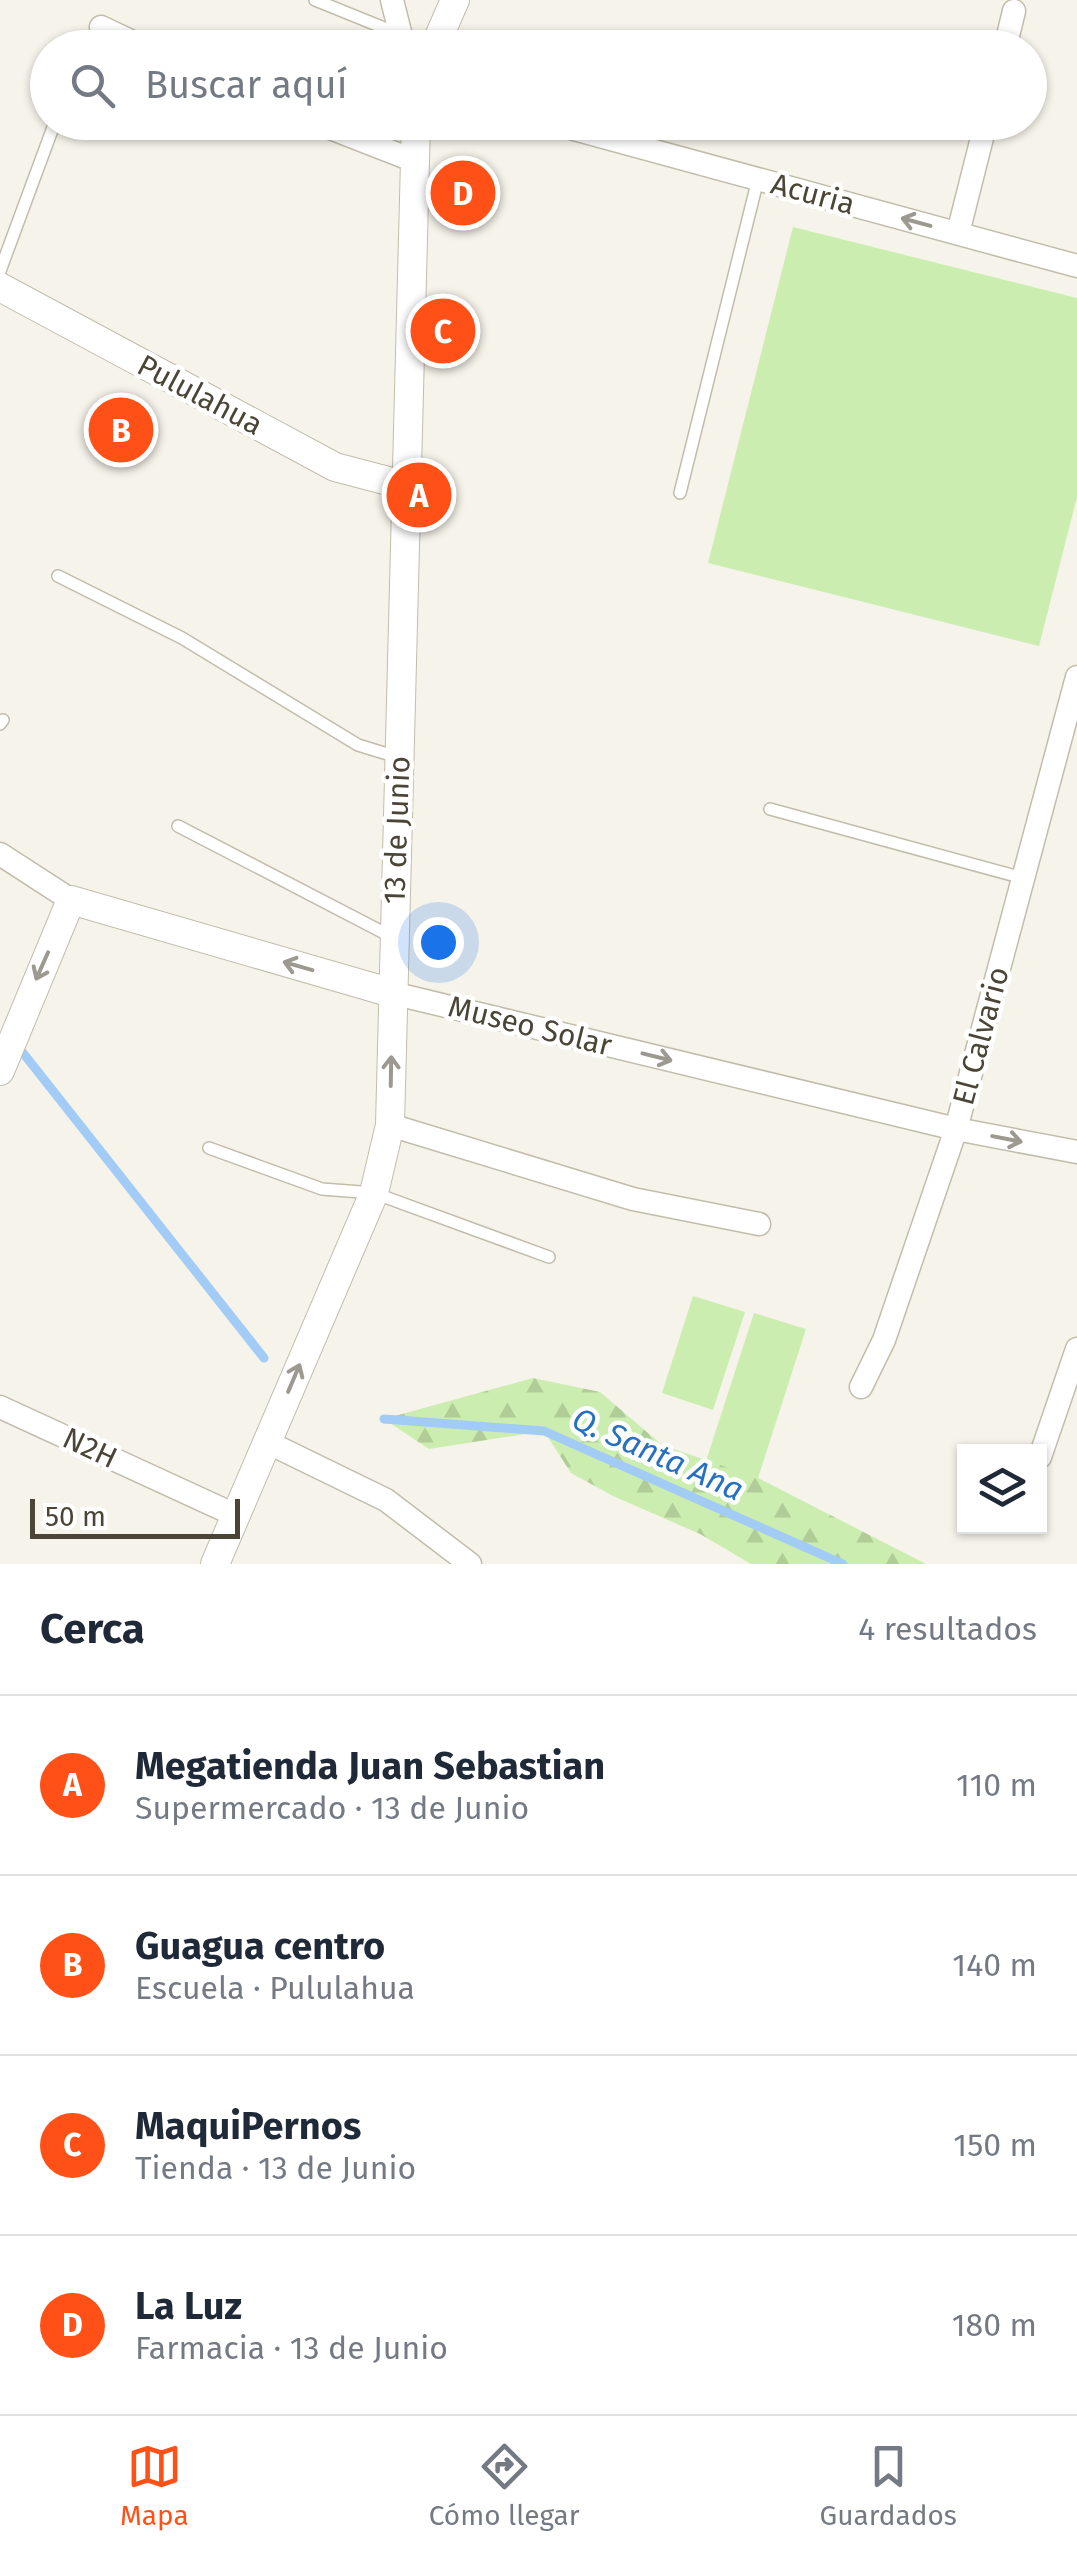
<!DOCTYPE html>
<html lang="es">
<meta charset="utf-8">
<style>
:root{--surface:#fff;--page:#f2f2f3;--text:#1f2937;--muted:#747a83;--line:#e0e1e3;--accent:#ff5117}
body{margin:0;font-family:"Fira Sans",sans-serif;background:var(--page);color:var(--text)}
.controls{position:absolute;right:30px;bottom:30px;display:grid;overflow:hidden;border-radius:0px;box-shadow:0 2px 8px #0004}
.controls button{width:90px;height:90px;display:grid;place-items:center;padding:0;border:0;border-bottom:2px solid var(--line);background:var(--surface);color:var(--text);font:50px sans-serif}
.scale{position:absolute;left:30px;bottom:25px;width:210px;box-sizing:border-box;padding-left:10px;border:5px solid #4b4537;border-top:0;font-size:28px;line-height:35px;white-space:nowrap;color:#4b4537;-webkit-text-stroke:8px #fff;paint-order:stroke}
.you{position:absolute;left:438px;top:942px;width:35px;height:35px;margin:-25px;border:8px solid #fff;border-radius:50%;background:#1a73e8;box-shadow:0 0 0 15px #1a73e833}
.badge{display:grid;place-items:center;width:65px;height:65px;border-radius:50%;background:var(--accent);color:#fff;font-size:32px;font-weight:700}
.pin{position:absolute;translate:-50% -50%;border:5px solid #fff;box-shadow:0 2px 10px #0006}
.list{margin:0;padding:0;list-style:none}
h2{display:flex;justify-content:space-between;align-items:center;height:130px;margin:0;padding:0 40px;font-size:42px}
h2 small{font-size:32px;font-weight:400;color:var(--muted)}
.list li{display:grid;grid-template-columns:65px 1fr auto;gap:30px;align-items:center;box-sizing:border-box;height:180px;padding:0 40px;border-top:2px solid var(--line)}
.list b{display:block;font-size:38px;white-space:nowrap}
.list p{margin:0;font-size:32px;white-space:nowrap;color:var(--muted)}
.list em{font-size:32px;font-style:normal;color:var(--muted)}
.icon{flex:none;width:55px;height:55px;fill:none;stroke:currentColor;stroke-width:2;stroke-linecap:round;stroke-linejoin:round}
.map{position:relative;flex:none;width:1077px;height:1564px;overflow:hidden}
.search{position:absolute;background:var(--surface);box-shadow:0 2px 8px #0004;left:30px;right:30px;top:30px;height:110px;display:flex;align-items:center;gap:25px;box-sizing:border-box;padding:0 35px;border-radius:55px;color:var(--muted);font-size:38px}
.sheet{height:850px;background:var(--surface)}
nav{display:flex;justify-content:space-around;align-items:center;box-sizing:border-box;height:140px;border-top:2px solid var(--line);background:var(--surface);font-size:28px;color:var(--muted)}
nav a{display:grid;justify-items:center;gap:5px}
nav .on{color:var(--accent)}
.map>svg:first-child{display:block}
</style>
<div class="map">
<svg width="1077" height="1564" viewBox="0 0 1077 1564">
<defs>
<pattern id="forest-firs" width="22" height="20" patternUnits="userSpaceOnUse" patternTransform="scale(2.5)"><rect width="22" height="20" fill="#cbedb0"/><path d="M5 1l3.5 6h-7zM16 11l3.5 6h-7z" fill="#b0cd98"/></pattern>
</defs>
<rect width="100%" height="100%" fill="#f6f3ea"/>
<path fill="#cbedb0" d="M793,227L1077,298V497L1039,646L708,563Z
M693,1296L745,1312L713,1410L662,1393Z
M754,1313L806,1329L758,1478L706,1461Z"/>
<path fill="url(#forest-firs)" d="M533,1378L600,1392L662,1445L758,1478L926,1564H751L700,1534L613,1496L571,1473L544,1431L429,1449L384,1419Z"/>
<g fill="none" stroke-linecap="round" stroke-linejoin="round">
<path stroke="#a2ccf6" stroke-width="9" d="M16,1044L264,1358
M384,1419L544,1431L843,1564"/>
<defs>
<path id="service" d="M315,0L399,34
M0,271L55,122
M680,493L758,179
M58,576L182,638L358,745L397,757
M0,724L3,720
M770,809L1023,878
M178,826L392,937
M209,1148L322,1189L374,1193L549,1257"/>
<path id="minor" d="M392,0L404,48
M101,27L145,48
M1005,48L1014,11
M315,122L415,161
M548,122L1077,266
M958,233L986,122
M0,854L71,900
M392,993L956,1129L1077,1152
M390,1125L633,1199L759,1224
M861,1387L884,1340L956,1129L1077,677
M0,1407L235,1515
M267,1442L386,1500L470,1564
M1040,1457L1077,1349"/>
<path id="tertiary" d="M434,48L455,0
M0,287L335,467L407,486
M0,1071L71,900L392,993
M215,1564L374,1193L390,1125L416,122"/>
</defs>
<use href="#service" stroke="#c2bdab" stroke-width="14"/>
<use href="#minor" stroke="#c2bdab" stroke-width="25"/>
<use href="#tertiary" stroke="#c2bdab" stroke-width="30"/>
<use href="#service" stroke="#fff" stroke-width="11"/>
<use href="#minor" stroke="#fff" stroke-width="22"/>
<use href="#tertiary" stroke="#fff" stroke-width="28"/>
</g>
<defs><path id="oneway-shaft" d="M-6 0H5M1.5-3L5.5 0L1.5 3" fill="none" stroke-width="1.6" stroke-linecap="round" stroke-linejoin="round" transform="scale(2.5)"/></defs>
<g stroke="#9c9991">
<use href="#oneway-shaft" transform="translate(916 222) rotate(-165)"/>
<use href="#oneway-shaft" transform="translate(42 966) rotate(114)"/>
<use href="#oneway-shaft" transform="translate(298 966) rotate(-164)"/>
<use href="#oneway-shaft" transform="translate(657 1057) rotate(14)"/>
<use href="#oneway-shaft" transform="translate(391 1071) rotate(-89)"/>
<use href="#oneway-shaft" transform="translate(1007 1139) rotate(11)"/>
<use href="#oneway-shaft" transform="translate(294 1378) rotate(-67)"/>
</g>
<g text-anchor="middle" stroke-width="9" stroke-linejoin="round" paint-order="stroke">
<g font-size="30" fill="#4b4537" stroke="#fff">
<text transform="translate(813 194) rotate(15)" y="10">Acuria</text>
<text transform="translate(200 395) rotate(28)" y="10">Pululahua</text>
<text transform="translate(397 830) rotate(-88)" y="10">13 de Junio</text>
<text transform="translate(530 1026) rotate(14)" y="10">Museo Solar</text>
<text transform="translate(981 1036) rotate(-75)" y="10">El Calvario</text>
<text transform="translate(90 1448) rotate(25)" y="10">N2H</text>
</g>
<g font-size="32" font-style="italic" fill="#2770c0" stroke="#fff">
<text transform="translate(658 1454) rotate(24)" y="11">Q. Santa Ana</text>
</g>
</g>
</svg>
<div class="controls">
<button><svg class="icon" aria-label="layers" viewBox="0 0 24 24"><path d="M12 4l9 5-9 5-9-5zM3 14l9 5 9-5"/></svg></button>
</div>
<div class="scale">50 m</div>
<div class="you"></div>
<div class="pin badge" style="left:419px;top:495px">A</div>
<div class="pin badge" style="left:121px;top:430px">B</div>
<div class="pin badge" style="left:443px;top:331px">C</div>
<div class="pin badge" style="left:463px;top:193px">D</div>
<div class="search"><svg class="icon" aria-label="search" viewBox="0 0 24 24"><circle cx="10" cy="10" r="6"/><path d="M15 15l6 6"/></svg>Buscar aquí</div>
</div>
<section class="sheet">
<h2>Cerca<small>4 resultados</small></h2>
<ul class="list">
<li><span class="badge">A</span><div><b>Megatienda Juan Sebastian</b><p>Supermercado · 13 de Junio</p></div><em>110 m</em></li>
<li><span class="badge">B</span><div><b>Guagua centro</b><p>Escuela · Pululahua</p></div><em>140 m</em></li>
<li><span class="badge">C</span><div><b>MaquiPernos</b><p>Tienda · 13 de Junio</p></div><em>150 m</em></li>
<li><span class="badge">D</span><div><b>La Luz</b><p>Farmacia · 13 de Junio</p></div><em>180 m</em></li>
</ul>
</section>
<nav>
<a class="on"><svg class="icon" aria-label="map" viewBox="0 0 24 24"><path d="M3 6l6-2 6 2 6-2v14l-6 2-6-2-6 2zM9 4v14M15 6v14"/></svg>Mapa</a>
<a><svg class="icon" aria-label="directions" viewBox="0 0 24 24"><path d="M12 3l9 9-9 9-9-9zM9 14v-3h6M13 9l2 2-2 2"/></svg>Cómo llegar</a>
<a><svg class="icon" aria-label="saved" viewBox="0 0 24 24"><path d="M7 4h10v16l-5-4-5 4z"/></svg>Guardados</a>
</nav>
